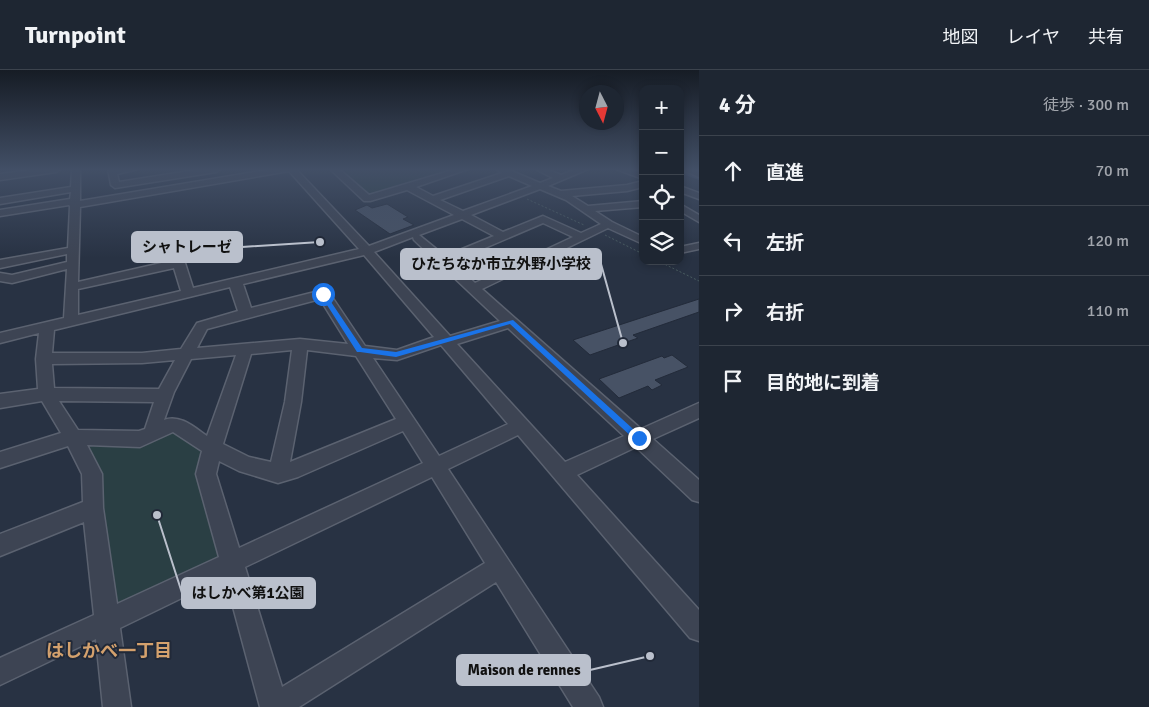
<!DOCTYPE html>
<html lang="ja">
<meta charset="utf-8">
<style>
:root{--surface:#1e2632;--page:#262e3a;--text:#f1f3f6;--muted:#a1a5ac;--line:#3c434d}
body{margin:0;font-family:Signika,"Noto Sans JP",sans-serif;background:var(--page);color:var(--text)}
.controls{position:absolute;right:15px;top:15px;display:grid;overflow:hidden;border-radius:10px;box-shadow:0 2px 8px #0003}
.controls button{width:45px;height:45px;display:grid;place-items:center;padding:0;border:0;border-bottom:1px solid var(--line);background:var(--surface);color:var(--text);font:25px sans-serif}
.compass{position:absolute;left:579px;top:15px;width:45px;height:45px;border-radius:50%;background:var(--surface);box-shadow:0 2px 8px #0003;rotate:174deg}
.stop{position:absolute;width:15px;height:15px;margin:-11px;border:4px solid #1a73e8;border-radius:50%;background:#fff}
.stop.end{background:#1a73e8;border-color:#fff;box-shadow:0 1px 5px #0008}
.list{margin:0;padding:0;list-style:none}
h2{display:flex;justify-content:space-between;align-items:center;height:65px;margin:0;padding:0 20px;font-size:21px}
h2 small{font-size:16px;font-weight:400;color:var(--muted)}
.list li{display:grid;grid-template-columns:32px 1fr auto;gap:15px;align-items:center;box-sizing:border-box;height:70px;padding:0 20px;border-top:1px solid var(--line)}
.list b{display:block;font-size:19px;white-space:nowrap}
.list em{font-size:16px;font-style:normal;color:var(--muted)}
.icon{flex:none;width:28px;height:28px;fill:none;stroke:currentColor;stroke-width:2;stroke-linecap:round;stroke-linejoin:round}
.map{position:relative;flex:none;width:699px;height:637px;overflow:hidden}
header{display:flex;align-items:center;gap:30px;box-sizing:border-box;height:70px;padding:0 25px;background:var(--surface);border-bottom:1px solid var(--line)}
header strong{font-size:24px}
nav{display:flex;gap:28px;margin-inline-start:auto;font-size:18px}
main{display:flex}
aside{flex:1;background:var(--surface)}
.map>svg:first-child{display:block}
</style>
<header>
<strong>Turnpoint</strong>
<nav><a>地図</a><a>レイヤ</a><a>共有</a></nav>
</header>
<main>
<div class="map">
<svg width="699" height="637" viewBox="0 0 699 637">
<rect width="100%" height="100%" fill="#283243"/>
<path fill="#2a3f44" d="M337,99H459L370,126L367,125Z
M172,358L206,379L221,486L217,492L114,535L97,393L87,376L91,373Z"/>
<g fill="none" stroke-linecap="round" stroke-linejoin="round">
<path fill="#3f4e6c" fill-rule="evenodd" d="M680,99H688L699,103V110L680,103Z"/>
</g>
<path fill="#475265" stroke="#232b3a" d="M387,134L408,147L403,149L414,155L390,164L355,140L367,135L372,138Z
M699,229V242L633,265L638,268L590,285L573,270Z
M672,285L688,297L655,310L662,315L652,320L648,316L619,328L599,309L662,286L664,288Z"/>
<g fill="none" stroke-linecap="round" stroke-linejoin="round">
<defs>
<path id="minor" d="M40,99H60L56,102L0,110V104Z
M72,99H80V131L273,99H296L369,176L454,145L407,120L370,131H364L330,99H339L369,125L456,99H468L416,117L433,126L502,103L496,99H507L540,113L553,108L535,99H546L561,105L577,99H588L548,116L561,121L627,115L643,111V117L627,121L572,126L588,136L643,131V137L595,141L612,152L643,167V174L608,158L482,219L641,359L699,333V348L653,369L699,410V432L692,430L636,377L577,405L699,540V571L690,568L518,365L448,399L599,627L603,637H573L496,512L299,637H260L225,507L120,558L131,637H103L96,569L0,615V588L94,545L84,452L0,486V464L83,432L82,404L68,376L0,398V382L61,363L42,331L0,338V324L38,319L36,289L39,263L0,273V263L64,248L67,199L12,213L0,211V203L12,205L67,192V184L0,198V190L68,178L70,136L69,135L0,146V140L70,129L71,122L0,134V128L71,117ZM289,101L359,179L193,218L185,193L179,189L78,212L80,137ZM509,106L532,116L463,141L440,130ZM540,119L566,130L601,154L581,163L543,146L503,162L471,145ZM462,149L494,166L445,186L419,165ZM543,153L573,167L475,213L452,192ZM413,167L414,170L500,251L450,266L374,182ZM364,185L434,267L397,280L365,276L328,221L323,220L251,238L243,214ZM174,198L181,221L78,245V219ZM230,217L238,241L197,253L181,279L142,283H52L54,260ZM320,229L348,274L300,269L197,278L207,259ZM508,258L624,366L565,392L457,274ZM441,275L508,354L439,386L373,288L397,290ZM292,280L285,332L271,392L249,387L223,374L251,284ZM307,280L356,286L396,349L290,392L301,332ZM236,285L207,366C194,357 180,344 164,350L174,322L191,289ZM175,290L159,319L54,318L52,294L142,293ZM59,331L154,332L145,359L139,361L78,360ZM403,361L423,393L239,478L216,404L219,391L239,401L278,413L298,407ZM173,362L202,381L196,404L219,487L117,534L103,438L102,404L87,375L140,377ZM432,407L485,493L282,617L245,497Z
M108,99H138L117,104L119,112L202,99H220L216,102L115,118L111,115Z
M616,99H628L643,103V109Z
M681,99H692L699,101V107Z
M680,116L699,123V129L680,122Z
M680,134L699,145V152L680,141Z
M699,173V179L680,183V177Z"/>
</defs>
<use href="#minor" stroke="#5b6270" stroke-width="3"/>
<path stroke="#495c60" stroke-width="1" stroke-dasharray="2 2" stroke-linecap="butt" d="M527,129L584,155
M605,165L643,184
M658,191L699,211"/>
<use href="#minor" fill="#3d4453" fill-rule="evenodd"/>
</g>
<linearGradient id="sky" x2="0" y2="1"><stop stop-color="#161c25"/><stop offset="0.53" stop-color="#424f66"/><stop offset="1" stop-color="#424f66" stop-opacity="0"/></linearGradient>
<rect width="699" height="188" fill="url(#sky)"/>
<path fill="#1a73e8" d="M323,223H325L362,278L396,282L513,250L643,368L642,370H635L510,254L396,287L360,282H357L320,224Z"/>
<g text-anchor="middle" stroke-width="4" stroke-linejoin="round" paint-order="stroke">
<g font-size="18" font-weight="bold" fill="#d4a16d" stroke="#212938">
<text x="109" y="587">はしかべ一丁目</text>
</g>
</g>
<path fill="none" stroke="#bac0cc" stroke-width="2" d="M320 172L242 177M623 273L601 194M157 445L182 523M650 586L590 600"/>
<g fill="#bac0cc" stroke="#212938" stroke-width="2">
<circle cx="320" cy="172" r="5"/>
<circle cx="623" cy="273" r="5"/>
<circle cx="157" cy="445" r="5"/>
<circle cx="650" cy="586" r="5"/>
</g>
<g fill="#bac0cc" stroke="#bac0cc" stroke-width="2">
<rect x="132" y="162" width="110" height="30" rx="5"/>
<rect x="401" y="179" width="200" height="30" rx="5"/>
<rect x="182" y="508" width="133" height="30" rx="5"/>
<rect x="457" y="585" width="133" height="30" rx="5"/>
</g>
<g font-size="15" text-anchor="middle" font-weight="bold" fill="#111">
<text x="187" y="182">シャトレーゼ</text>
<text x="501" y="199">ひたちなか市立外野小学校</text>
<text x="248" y="528">はしかべ第1公園</text>
<text x="524" y="605">Maison de rennes</text>
</g>
</svg>
<div class="controls">
<button>+</button>
<button>−</button>
<button><svg class="icon" aria-label="locate" viewBox="0 0 24 24"><circle cx="12" cy="12" r="6"/><path d="M12 2v4M12 18v4M2 12h4M18 12h4"/></svg></button>
<button><svg class="icon" aria-label="layers" viewBox="0 0 24 24"><path d="M12 4l9 5-9 5-9-5zM3 14l9 5 9-5"/></svg></button>
</div>
<svg class="compass" viewBox="-18 -18 36 36"><path d="M0-13l5 13h-10z" fill="#e53935"/><path d="M0 13l5-13h-10z" fill="#a1a5ac"/></svg>
<div class="stop" style="left:323px;top:224px"></div>
<div class="stop end" style="left:639px;top:368px"></div>
</div>
<aside>
<h2>4 分<small>徒歩 · 300 m</small></h2>
<ul class="list">
<li><svg class="icon" aria-label="ahead" viewBox="0 0 24 24"><path d="M12 20V5M6 11l6-6 6 6"/></svg><div><b>直進</b></div><em>70 m</em></li>
<li><svg class="icon" aria-label="left" viewBox="0 0 24 24"><path d="M17 20v-9H6M10 6l-5 5 5 5"/></svg><div><b>左折</b></div><em>120 m</em></li>
<li><svg class="icon" aria-label="right" viewBox="0 0 24 24"><path d="M7 20v-9h11M14 6l5 5-5 5"/></svg><div><b>右折</b></div><em>110 m</em></li>
<li><svg class="icon" aria-label="arrive" viewBox="0 0 24 24"><path d="M6 21V4h12l-3 4 3 4H6"/></svg><div><b>目的地に到着</b></div></li>
</ul>
</aside>
</main>
